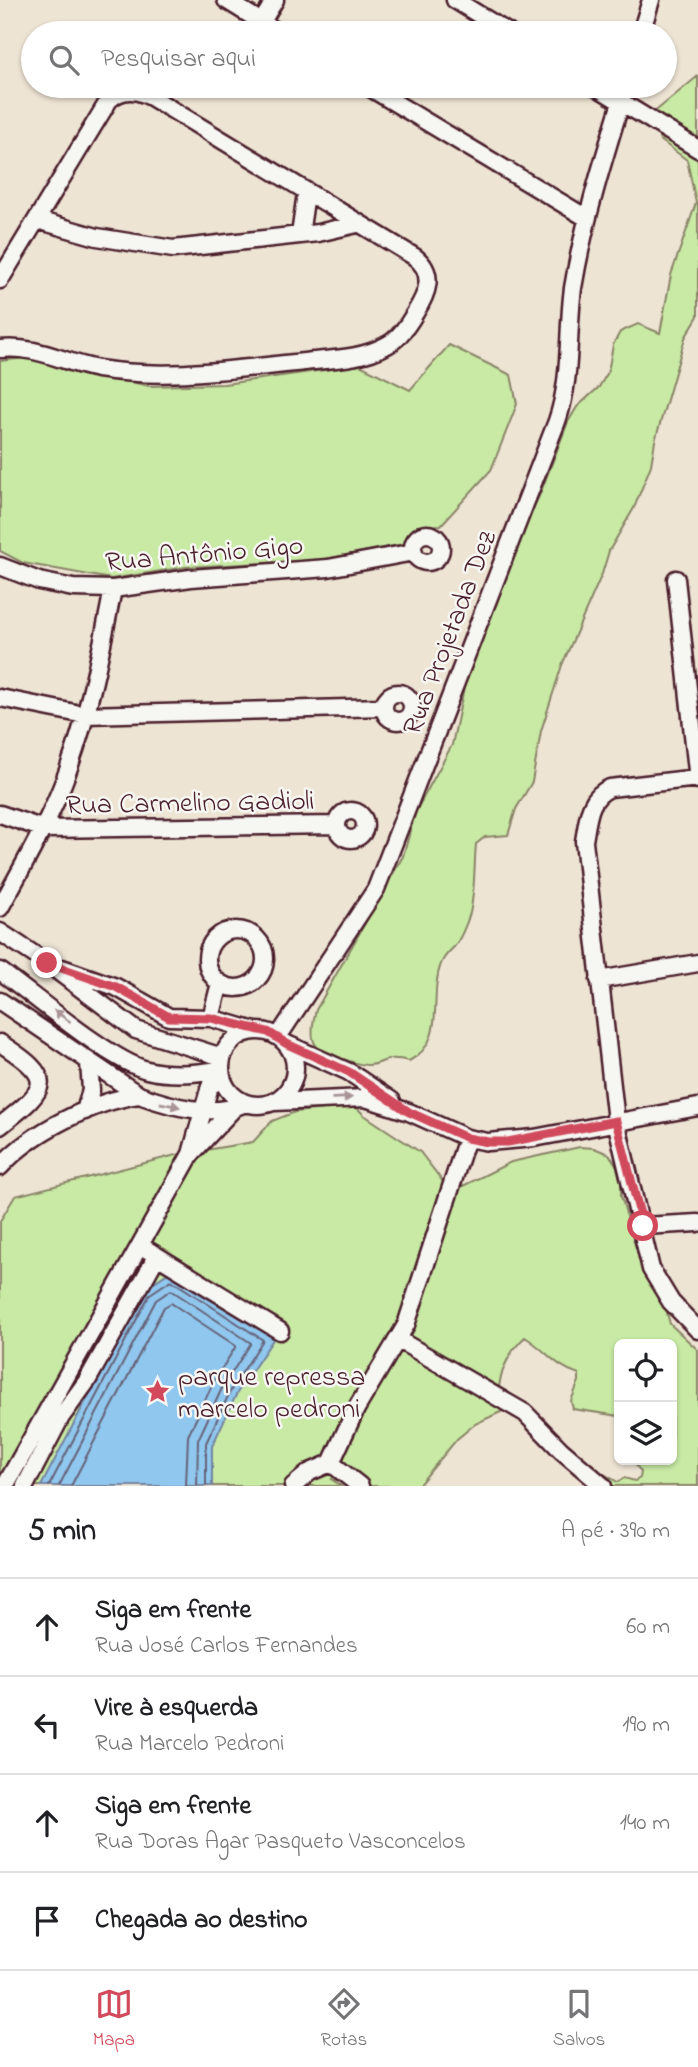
<!DOCTYPE html>
<html lang="pt">
<meta charset="utf-8">
<style>
:root{--surface:#fff;--page:#f2f2f2;--text:#202124;--muted:#757577;--line:#e0e0e0;--accent:#d1495b}
body{margin:0;font-family:"Indie Flower",sans-serif;background:var(--page);color:var(--text)}
.controls{position:absolute;right:21px;bottom:21px;display:grid;overflow:hidden;border-radius:10px;box-shadow:0 2px 5px #0004}
.controls button{width:63px;height:63px;display:grid;place-items:center;padding:0;border:0;border-bottom:2px solid var(--line);background:var(--surface);color:var(--text);font:35px sans-serif}
.stop{position:absolute;width:21px;height:21px;margin:-16px;border:5px solid #d1495b;border-radius:50%;background:#fff}
.stop.end{background:#d1495b;border-color:#fff;box-shadow:0 2px 7px #0008}
.list{margin:0;padding:0;list-style:none}
h2{display:flex;justify-content:space-between;align-items:center;height:91px;margin:0;padding:0 28px;font-size:30px}
h2 small{font-size:23px;font-weight:400;color:var(--muted)}
.list li{display:grid;grid-template-columns:46px 1fr auto;gap:21px;align-items:center;box-sizing:border-box;height:98px;padding:0 28px;border-top:2px solid var(--line)}
.list b{display:block;font-size:26px;white-space:nowrap}
.list p{margin:0;font-size:23px;white-space:nowrap;color:var(--muted)}
.list em{font-size:23px;font-style:normal;color:var(--muted)}
.icon{flex:none;width:38px;height:38px;fill:none;stroke:currentColor;stroke-width:2;stroke-linecap:round;stroke-linejoin:round}
.map{position:relative;flex:none;width:698px;height:1486px;overflow:hidden}
.search{position:absolute;background:var(--surface);box-shadow:0 2px 5px #0004;left:21px;right:21px;top:21px;height:77px;display:flex;align-items:center;gap:18px;box-sizing:border-box;padding:0 24px;border-radius:38px;color:var(--muted);font-size:26px}
.sheet{height:483px;background:var(--surface)}
nav{display:flex;justify-content:space-around;align-items:center;box-sizing:border-box;height:98px;border-top:2px solid var(--line);background:var(--surface);font-size:19px;color:var(--muted)}
nav a{display:grid;justify-items:center;gap:4px}
nav .on{color:var(--accent)}
.map>svg:first-child{display:block}
</style>
<div class="map">
<svg width="698" height="1486" viewBox="0 0 698 1486">
<rect width="100%" height="100%" fill="#eee4d4"/>
<filter id="ink" filterUnits="userSpaceOnUse"><feTurbulence type="fractalNoise" baseFrequency=".0143" numOctaves="2"/><feDisplacementMap in="SourceGraphic" scale="14" xChannelSelector="R" yChannelSelector="G"/><feConvolveMatrix kernelMatrix="1 2 1 2 8 2 1 2 1" color-interpolation-filters="sRGB"/></filter>
<g filter="url(#ink)">
<path fill="#c8eaa4" stroke="#898468" stroke-width="2" d="M698,76V316L685,338L655,441L651,465L634,508L609,551L602,574L562,665L541,731L532,782L516,809L508,835L485,837L476,844C474,866 475,892 470,913C467,923 460,940 454,947C448,953 444,956 441,964C428,997 448,1041 409,1061C381,1054 387,1065 367,1065C360,1065 352,1062 346,1060C313,1052 307,1043 316,1010L403,856L416,811L452,745L466,678L485,632L508,561L540,494L568,422L577,407L599,387L608,372L613,345L620,332L638,324L660,333L671,275L696,203L687,160L660,140L652,114Z
M449,345L511,375L517,404L491,470L441,525L417,526L409,543L321,560L186,567L111,579L23,563L0,551V361L25,358L149,386L224,384L360,365L410,390Z
M355,1106L364,1115L420,1152L451,1192L511,1162L580,1147L594,1148L609,1154L621,1172V1196L636,1248L660,1286L670,1324L698,1350V1486H598L569,1454L618,1482L624,1478L635,1481L640,1478L641,1472L632,1460H672V1344H619V1416L573,1409L571,1401L579,1381V1374C555,1367 546,1350 525,1337C508,1352 499,1374 498,1397L507,1409L475,1424L457,1439L418,1486H351L348,1482L331,1479L341,1486H0V1221L15,1196L176,1155L253,1142L272,1121L295,1112Z"/>
<path fill="#90c7ee" stroke="#7484a0" stroke-width="2" d="M171,1271L274,1338L237,1393L212,1446V1486H41L145,1288Z"/>
<g fill="none" stroke-linecap="round" stroke-linejoin="round">
<path stroke="#666279" stroke-width="2" d="M49,1486L150,1294L171,1280L263,1340L231,1390L206,1443V1486
M59,1486L156,1300L171,1290L251,1343L223,1386L198,1440L197,1486
M71,1486L164,1307L171,1303L236,1346L214,1381L188,1436L186,1486"/>
<defs>
<path id="minor" d="M226,0L279,33
M455,0L509,33
M255,33L275,0
M641,33L651,0
M367,86L585,217
M595,86L698,149
M37,220L97,237L173,249L318,233L357,224
M300,235L306,193
M0,280L109,100C122,88 136,89 151,97L415,257C436,274 427,294 415,313C408,325 399,339 387,345C362,359 332,359 304,362C234,369 169,380 98,369C64,363 37,345 0,349
M413 548a14 14 0 1 1 28 0a14 14 0 1 1-28 0Z
M0,566L39,581L73,588L113,589L191,578L328,568L414,552
M676,579L698,780
M384 707a14 14 0 1 1 28 0a14 14 0 1 1-28 0Z
M0,698L85,715L384,707
M698,778L610,788C588,797 588,820 584,841L616,1121L651,1269L671,1302L698,1330
M337 825a14 14 0 1 1 28 0a14 14 0 1 1-28 0Z
M0,814L44,829L337,825
M0,908C24,864 50,820 67,773C89,713 101,651 113,589
M207 959a29 29 0 1 1 58 0a29 29 0 1 1-58 0Z
M0,932L47,963L136,1030L222,1057
M62,968L116,987L169,1017L211,1018L255,1031
M0,971C35,996 109,1060 147,1070C172,1076 196,1074 221,1069
M599,980L698,963
M0,1001L139,1095C172,1107 213,1118 246,1103
M211,1018L220,983
M221 1068a37 37 0 1 1 74 0a37 37 0 1 1-74 0Z
M278,1037L376,889L557,421C572,378 567,333 573,288C585,216 605,155 626,86
M0,1043C56,1079 50,1087 0,1126
M287,1044L349,1072L392,1101
M274,1102L365,1098L409,1112L467,1138L488,1142L534,1138L698,1107
M85,1111L91,1090L89,1063
M191,1154L233,1109
M0,1167C31,1132 94,1101 139,1095
M643,1226L698,1223
M397,1339L525,1413L561,1450L603,1486
M331,1463L360,1486
M5,1486L191,1154L210,1086L222,1078
M25,1486L61,1417L87,1381L157,1256L280,1331L141,1246
M293,1486L310,1472L331,1463L356,1409L406,1325L467,1138"/>
</defs>
<use href="#minor" stroke="#4a1f2b" stroke-width="21"/>
<use href="#minor" stroke="#f6f6f2" stroke-width="16"/>
</g>
<defs><path id="oneway-solid" d="M-6-.8H1V-3.2L6.5 0L1 3.2V.8H-6Z" transform="scale(1.75)"/></defs>
<g fill="#a99598">
<use href="#oneway-solid" transform="translate(62 1016) rotate(-144)"/>
<use href="#oneway-solid" transform="translate(342 1098) rotate(-2)"/>
<use href="#oneway-solid" transform="translate(170 1105) rotate(11)"/>
</g>
</g>
<g fill="none" stroke-linecap="round" stroke-linejoin="round" filter="url(#ink)">
<path stroke="#d1495b" stroke-width="9" d="M47,963L116,987L169,1017L211,1018L268,1032L287,1044L349,1072L409,1112L467,1138L488,1142H508L616,1121L643,1226"/>
</g>
<defs>
<symbol id="sight-bare" viewBox="-9 -9 18 18"><path d="M0-6L1.8-2.2L6-1.7L2.9 1.2L3.7 5.4L0 3.3L-3.7 5.4L-2.9 1.2L-6-1.7L-1.8-2.2Z" fill="#d1495b" stroke="#f6f6f2" stroke-width="2.5" paint-order="stroke"/></symbol>
</defs>
<g fill-rule="evenodd">
<use href="#sight-bare" x="140" y="1374" width="35" height="35"/>
</g>
<g text-anchor="middle" stroke-width="5" stroke-linejoin="round" paint-order="stroke">
<g font-size="28" fill="#4a1f2b" stroke="#f6f6f2">
<text transform="translate(204 552) rotate(-5)" y="10">Rua Antônio Gigo</text>
<text transform="translate(448 632) rotate(-69)" y="10">Rua Projetada Dez</text>
<text transform="translate(190 801) rotate(-1)" y="10">Rua Carmelino Gadioli</text>
</g>
<g font-size="28" fill="#4a1f2b" stroke="#f6f6f2" text-anchor="start">
<text x="178" y="1385">parque repressa<tspan x="178" dy="32">marcelo pedroni</tspan></text>
</g>
</g>
</svg>
<div class="controls">
<button><svg class="icon" aria-label="locate" viewBox="0 0 24 24"><circle cx="12" cy="12" r="6"/><path d="M12 2v4M12 18v4M2 12h4M18 12h4"/></svg></button>
<button><svg class="icon" aria-label="layers" viewBox="0 0 24 24"><path d="M12 4l9 5-9 5-9-5zM3 14l9 5 9-5"/></svg></button>
</div>
<div class="stop" style="left:643px;top:1226px"></div>
<div class="stop end" style="left:47px;top:963px"></div>
<div class="search"><svg class="icon" aria-label="search" viewBox="0 0 24 24"><circle cx="10" cy="10" r="6"/><path d="M15 15l6 6"/></svg>Pesquisar aqui</div>
</div>
<section class="sheet">
<h2>5 min<small>A pé · 390 m</small></h2>
<ul class="list">
<li><svg class="icon" aria-label="ahead" viewBox="0 0 24 24"><path d="M12 20V5M6 11l6-6 6 6"/></svg><div><b>Siga em frente</b><p>Rua José Carlos Fernandes</p></div><em>60 m</em></li>
<li><svg class="icon" aria-label="left" viewBox="0 0 24 24"><path d="M17 20v-9H6M10 6l-5 5 5 5"/></svg><div><b>Vire à esquerda</b><p>Rua Marcelo Pedroni</p></div><em>190 m</em></li>
<li><svg class="icon" aria-label="ahead" viewBox="0 0 24 24"><path d="M12 20V5M6 11l6-6 6 6"/></svg><div><b>Siga em frente</b><p>Rua Doras Agar Pasqueto Vasconcelos</p></div><em>140 m</em></li>
<li><svg class="icon" aria-label="arrive" viewBox="0 0 24 24"><path d="M6 21V4h12l-3 4 3 4H6"/></svg><div><b>Chegada ao destino</b></div></li>
</ul>
</section>
<nav>
<a class="on"><svg class="icon" aria-label="map" viewBox="0 0 24 24"><path d="M3 6l6-2 6 2 6-2v14l-6 2-6-2-6 2zM9 4v14M15 6v14"/></svg>Mapa</a>
<a><svg class="icon" aria-label="directions" viewBox="0 0 24 24"><path d="M12 3l9 9-9 9-9-9zM9 14v-3h6M13 9l2 2-2 2"/></svg>Rotas</a>
<a><svg class="icon" aria-label="saved" viewBox="0 0 24 24"><path d="M7 4h10v16l-5-4-5 4z"/></svg>Salvos</a>
</nav>
